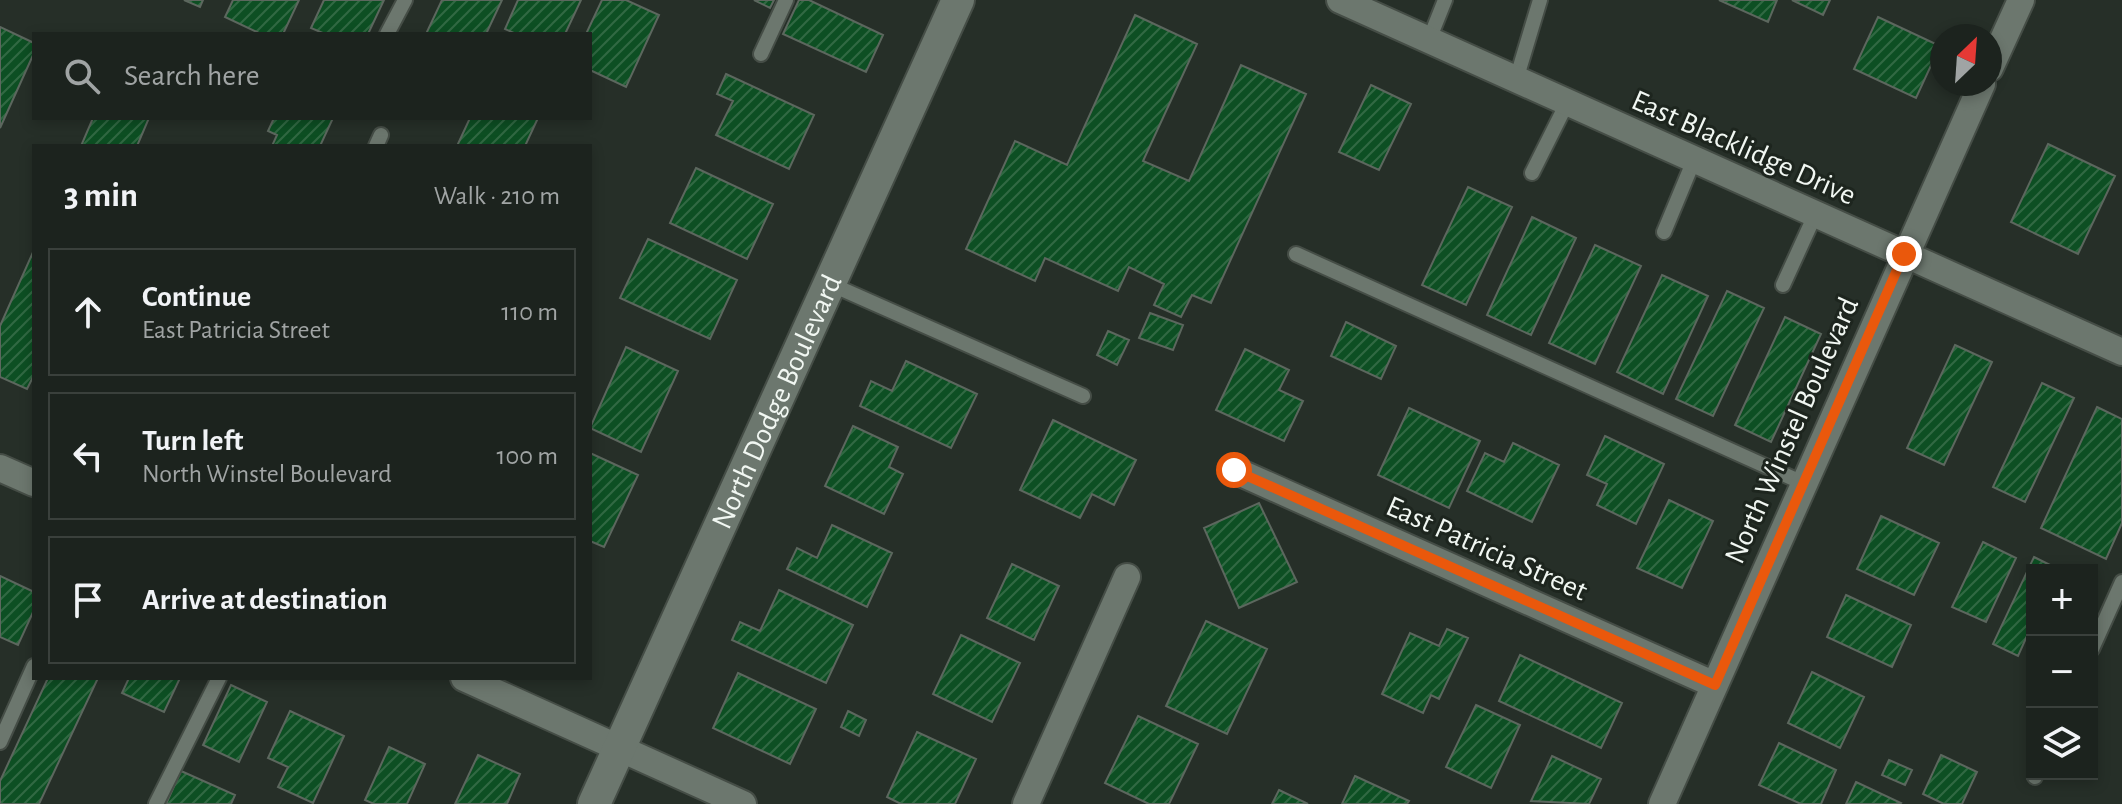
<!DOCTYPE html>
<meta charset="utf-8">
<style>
:root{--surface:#1c231e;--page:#292f2b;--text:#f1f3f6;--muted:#a0a4a4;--line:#3a403c}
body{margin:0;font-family:"Alegreya Sans",sans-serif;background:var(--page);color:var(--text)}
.controls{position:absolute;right:24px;bottom:24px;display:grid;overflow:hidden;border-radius:0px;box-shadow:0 4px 12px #0003}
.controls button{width:72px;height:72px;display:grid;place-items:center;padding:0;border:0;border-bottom:2px solid var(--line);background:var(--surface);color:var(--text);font:40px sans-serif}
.compass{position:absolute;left:1930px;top:24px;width:72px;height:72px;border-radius:50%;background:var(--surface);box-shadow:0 4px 12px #0003;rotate:25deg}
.stop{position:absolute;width:24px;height:24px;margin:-18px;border:6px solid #ea580c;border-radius:50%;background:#fff}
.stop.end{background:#ea580c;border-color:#fff;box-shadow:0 2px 8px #0008}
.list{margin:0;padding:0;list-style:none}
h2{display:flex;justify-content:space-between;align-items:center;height:104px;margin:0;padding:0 32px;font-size:34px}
h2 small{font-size:26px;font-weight:400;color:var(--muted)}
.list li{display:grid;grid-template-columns:52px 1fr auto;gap:24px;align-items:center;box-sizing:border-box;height:128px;margin:0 16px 16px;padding:0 16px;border:2px solid var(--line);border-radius:0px}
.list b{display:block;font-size:30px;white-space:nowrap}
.list p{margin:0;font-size:26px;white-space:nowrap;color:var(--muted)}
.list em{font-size:26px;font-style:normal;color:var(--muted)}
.icon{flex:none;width:44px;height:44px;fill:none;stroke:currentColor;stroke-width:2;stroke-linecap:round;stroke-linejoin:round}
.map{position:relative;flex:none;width:2122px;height:804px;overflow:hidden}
.search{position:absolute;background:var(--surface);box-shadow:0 4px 12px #0003;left:32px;top:32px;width:560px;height:88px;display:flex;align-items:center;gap:20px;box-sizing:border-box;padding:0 28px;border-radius:0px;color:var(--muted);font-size:30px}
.panel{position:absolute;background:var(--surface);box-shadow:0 4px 12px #0003;left:32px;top:144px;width:560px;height:536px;border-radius:0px}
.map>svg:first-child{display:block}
</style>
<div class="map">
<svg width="2122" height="804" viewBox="0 0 2122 804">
<defs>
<pattern id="building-hatch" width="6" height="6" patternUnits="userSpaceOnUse" patternTransform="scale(2)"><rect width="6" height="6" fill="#0d4f23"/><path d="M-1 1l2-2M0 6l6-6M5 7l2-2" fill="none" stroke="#316943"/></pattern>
</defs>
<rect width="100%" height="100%" fill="#262f28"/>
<path fill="url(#building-hatch)" stroke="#5c675e" stroke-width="2" d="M184,0H203L200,7Z
M233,0H299L283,34H261L225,17Z
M324,0H384L368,34H325L311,28Z
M442,0H502L486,34H426Z
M518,0H581L565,34H516L505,29Z
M602,0H626L659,15L626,87L590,70V34H586Z
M754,0H774L770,8Z
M799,0H809L883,35L866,72L783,34Z
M1719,0H1777L1768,22Z
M1792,0H1830L1823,15Z
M1135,15L1197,44L1143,161L1189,181L1241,65L1306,94L1211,303L1192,295L1181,317L1154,305L1164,284L1129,267L1118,291L1045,258L1035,281L966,249L1015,141L1067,165Z
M1878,17L1940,46L1916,98L1854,69Z
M0,27L34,43V53L0,128Z
M726,74L814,115L789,169L716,135L733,101L717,94Z
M1371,85L1411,104L1379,170L1339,152Z
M93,118H149L137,146H81Z
M274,118H333L320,146H272L277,135L268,131Z
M470,118H538L525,146H457Z
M2048,144L2115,176L2078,254L2011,222Z
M696,168L773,204L747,259L670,223Z
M1468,187L1512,207L1466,305L1422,285Z
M1532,217L1576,238L1531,335L1487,315Z
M648,239L737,280L710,339L620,298Z
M1595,245L1641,266L1595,364L1549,343Z
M34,250V375L27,389L0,377V326Z
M1662,275L1708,296L1663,394L1617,372Z
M1727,291L1764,308L1713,416L1676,399Z
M1150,313L1183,325L1173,350L1139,338Z
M1785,317L1821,334L1771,442L1735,425Z
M1346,322L1396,346L1381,379L1331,356Z
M1108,331L1129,340L1117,365L1097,355Z
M1955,345L1992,362L1944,465L1907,448Z
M626,347L678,371L641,452L590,428Z
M1245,349L1289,370L1279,390L1303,401L1284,441L1216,410Z
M906,361L977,394L951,448L860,406L871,381L892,391Z
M2042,383L2074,398L2025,502L1993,487Z
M2097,407L2122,419V523L2106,559L2041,528Z
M1409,408L1480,441L1449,508L1378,475Z
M1053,420L1136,460L1114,505L1092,494L1080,518L1020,490Z
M853,426L898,447L889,467L903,474L884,514L825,486Z
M1605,436L1664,464L1636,524L1597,505L1607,484L1587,475Z
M1513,443L1559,465L1532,522L1467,491L1485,453L1504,462Z
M590,453L638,475L604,547L590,541Z
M1669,500L1713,521L1682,588L1637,568Z
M1259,503L1297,582L1239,608L1204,528Z
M1881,516L1939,543L1914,595L1857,569Z
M832,525L892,553L867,607L787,569L797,548L817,558Z
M1983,542L2016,558L1986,622L1952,607Z
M2034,557L2058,569L2032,570V625L2018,656L1993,644Z
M1012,564L1059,586L1034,640L987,618Z
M0,576L34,592V610L18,645L0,637Z
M779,590L853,625L826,683L732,640L740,622L760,631Z
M1846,595L1911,625L1892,667L1827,637Z
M1206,621L1267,649L1227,734L1166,706Z
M1447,629L1468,638L1439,699L1431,695L1423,713L1382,694L1410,633L1439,646Z
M961,635L1020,663L992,722L933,694Z
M1520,655L1622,703L1601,748L1499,701Z
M1812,672L1864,697L1840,748L1788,723Z
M738,673L816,709L790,764L713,728Z
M48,678H98L39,804H0V781Z
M129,678H180L164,712L122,693Z
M231,685L267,702L239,762L203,745Z
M1476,705L1520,725L1491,788L1446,767Z
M290,711L344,736L313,803L278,787L288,767L268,758Z
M848,711L866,720L859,736L841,727Z
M1138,716L1198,744L1169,804H1149L1105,783Z
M917,732L976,759L955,804H901L887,797Z
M1779,743L1836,770L1821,804H1801L1759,785Z
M389,747L425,764L407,804H374L365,800Z
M478,755L520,774L507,804H455Z
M1941,755L1977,772L1962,804H1944L1923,794Z
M1552,756L1601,779L1589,804L1531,801Z
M1889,760L1912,770L1905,785L1882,775Z
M181,771L235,795L231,804H166Z
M1355,776L1409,801L1407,804H1342Z
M1856,782L1901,803L1900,804H1846Z
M1279,790L1308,804H1272Z"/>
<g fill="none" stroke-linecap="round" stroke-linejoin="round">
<defs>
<path id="service" d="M387,34L405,0
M1429,40L1445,0
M761,54L786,0
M1516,80L1540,0
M376,146L381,135
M1532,173L1567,103
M1664,232L1694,160
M1296,254L1803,483
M828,283L1083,396
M1783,285L1815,215
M2092,649L2122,582
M0,742L34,666
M2035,777L2036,774
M156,804L219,678"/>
<path id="minor" d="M1340,0L2122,352
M1990,68L2021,0
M0,468L34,483
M1234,470L1715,685
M464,678L743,804
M1026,804L1127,577
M1662,804L1982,84"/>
<g id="tertiary">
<path id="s1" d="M594,804L958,0"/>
</g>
</defs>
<use href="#service" stroke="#454d46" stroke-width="18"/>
<use href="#minor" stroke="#454d46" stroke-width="30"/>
<use href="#tertiary" stroke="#454d46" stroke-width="36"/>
<use href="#service" stroke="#6c776e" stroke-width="14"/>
<use href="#minor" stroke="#6c776e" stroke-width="26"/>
<use href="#tertiary" stroke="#6c776e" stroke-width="32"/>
</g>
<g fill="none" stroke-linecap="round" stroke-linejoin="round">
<path stroke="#ea580c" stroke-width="10" d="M1234,470L1715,685L1904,254"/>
</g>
<g text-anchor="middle" stroke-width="6" stroke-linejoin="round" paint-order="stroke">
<g font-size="30" fill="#f1f7f2" stroke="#1d251e">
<text transform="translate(1744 147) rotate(24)" y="10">East Blacklidge Drive</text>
<text dy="10" stroke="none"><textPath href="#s1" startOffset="442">North Dodge Boulevard</textPath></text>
<text transform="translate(1791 430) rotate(-66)" y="10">North Winstel Boulevard</text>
<text transform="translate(1487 548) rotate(24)" y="10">East Patricia Street</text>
</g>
</g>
</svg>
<div class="controls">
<button>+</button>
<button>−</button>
<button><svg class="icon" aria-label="layers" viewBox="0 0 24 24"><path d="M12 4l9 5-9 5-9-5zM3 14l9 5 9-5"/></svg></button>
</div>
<svg class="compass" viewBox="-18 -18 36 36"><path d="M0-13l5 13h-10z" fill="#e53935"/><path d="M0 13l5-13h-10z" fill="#a0a4a4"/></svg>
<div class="stop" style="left:1234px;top:470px"></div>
<div class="stop end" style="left:1904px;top:254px"></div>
<div class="search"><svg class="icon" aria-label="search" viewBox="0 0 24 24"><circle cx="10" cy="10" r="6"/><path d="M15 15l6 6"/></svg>Search here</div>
<section class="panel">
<h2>3 min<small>Walk · 210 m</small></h2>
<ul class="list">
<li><svg class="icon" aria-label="ahead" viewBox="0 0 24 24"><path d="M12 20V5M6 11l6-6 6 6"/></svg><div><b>Continue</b><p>East Patricia Street</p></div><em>110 m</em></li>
<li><svg class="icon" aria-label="left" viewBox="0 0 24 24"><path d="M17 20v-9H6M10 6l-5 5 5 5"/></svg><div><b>Turn left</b><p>North Winstel Boulevard</p></div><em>100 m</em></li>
<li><svg class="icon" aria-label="arrive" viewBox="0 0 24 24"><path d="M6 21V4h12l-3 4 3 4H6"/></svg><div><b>Arrive at destination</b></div></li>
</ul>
</section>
</div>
